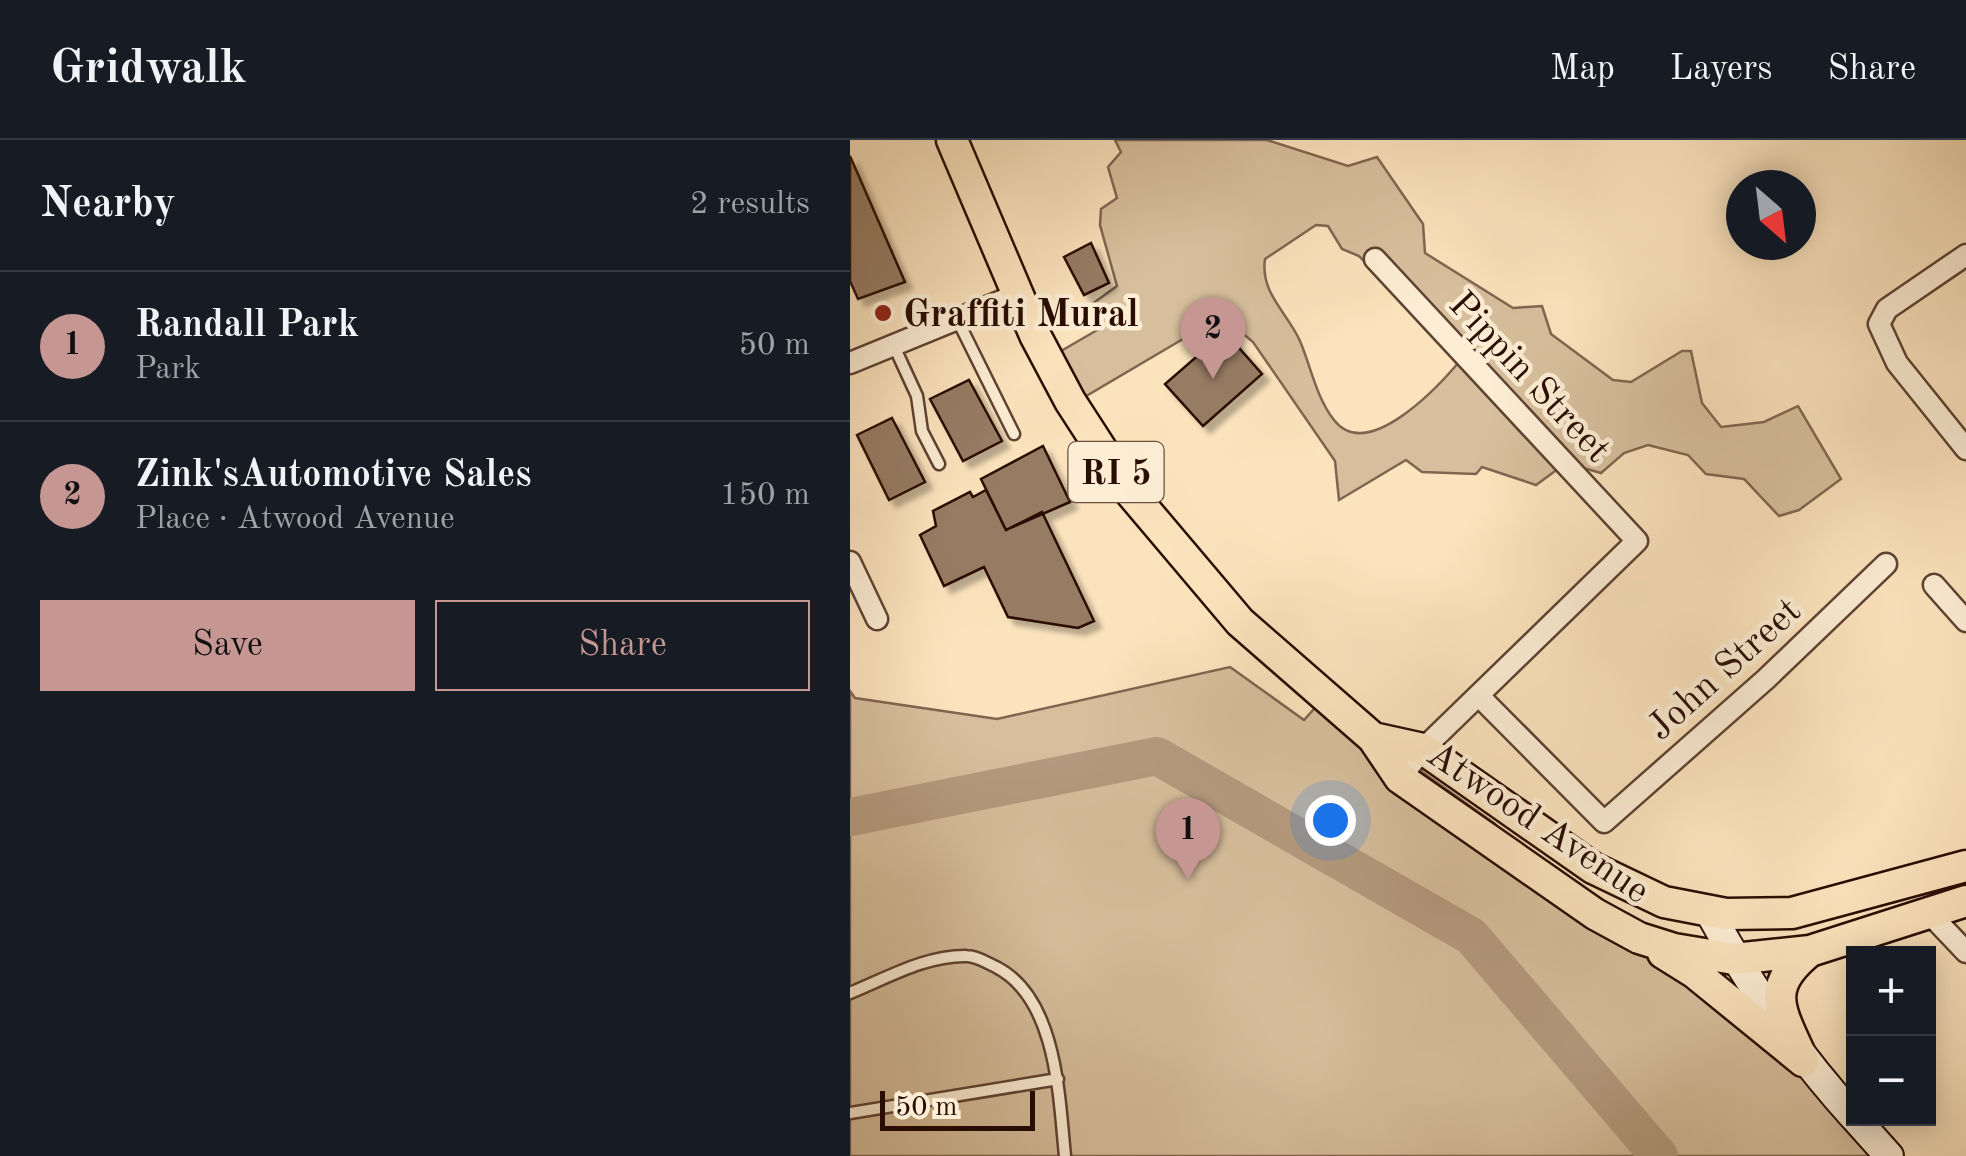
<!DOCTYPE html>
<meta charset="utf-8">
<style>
:root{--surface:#171b24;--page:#242831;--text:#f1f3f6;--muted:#9ea1a6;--line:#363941;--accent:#c59692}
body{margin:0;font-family:"Old Standard TT",serif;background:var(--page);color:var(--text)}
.controls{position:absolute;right:30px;bottom:30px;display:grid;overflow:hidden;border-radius:0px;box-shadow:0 5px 25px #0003}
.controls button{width:90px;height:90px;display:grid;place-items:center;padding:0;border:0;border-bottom:2px solid var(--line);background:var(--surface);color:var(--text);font:50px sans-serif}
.compass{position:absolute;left:876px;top:30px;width:90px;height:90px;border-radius:50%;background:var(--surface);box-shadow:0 5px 25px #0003;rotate:152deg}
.scale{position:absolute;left:30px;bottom:25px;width:155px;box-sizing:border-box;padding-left:10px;border:5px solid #290d03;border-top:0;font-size:28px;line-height:35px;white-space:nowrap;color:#290d03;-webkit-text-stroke:8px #fcedd4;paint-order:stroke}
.you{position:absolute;left:480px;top:680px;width:35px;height:35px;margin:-25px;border:8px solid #fff;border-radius:50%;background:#1a73e8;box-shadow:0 0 0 15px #1a73e833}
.badge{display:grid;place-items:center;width:65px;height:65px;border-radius:50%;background:var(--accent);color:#111;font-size:32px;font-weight:700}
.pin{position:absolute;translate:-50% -82px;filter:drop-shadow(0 2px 5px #0008)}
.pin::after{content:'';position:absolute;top:52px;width:35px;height:30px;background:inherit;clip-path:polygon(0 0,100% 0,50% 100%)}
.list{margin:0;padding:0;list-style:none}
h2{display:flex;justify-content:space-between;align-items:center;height:130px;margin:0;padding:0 40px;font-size:42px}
h2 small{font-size:32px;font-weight:400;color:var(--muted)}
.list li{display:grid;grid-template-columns:65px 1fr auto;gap:30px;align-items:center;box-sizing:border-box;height:150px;padding:0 40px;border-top:2px solid var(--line)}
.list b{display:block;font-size:38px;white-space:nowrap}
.list p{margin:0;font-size:32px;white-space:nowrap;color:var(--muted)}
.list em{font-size:32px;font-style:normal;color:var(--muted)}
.actions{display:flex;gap:20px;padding:30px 40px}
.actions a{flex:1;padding:22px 0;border:2px solid var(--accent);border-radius:0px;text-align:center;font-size:35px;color:var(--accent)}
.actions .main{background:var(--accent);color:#111}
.map{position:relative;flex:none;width:1116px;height:1016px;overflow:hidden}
header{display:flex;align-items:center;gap:60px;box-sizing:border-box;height:140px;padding:0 50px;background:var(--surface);border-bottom:2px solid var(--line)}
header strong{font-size:48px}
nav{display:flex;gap:55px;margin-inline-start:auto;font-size:35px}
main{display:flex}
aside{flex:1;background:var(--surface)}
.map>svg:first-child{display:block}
</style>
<header>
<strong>Gridwalk</strong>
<nav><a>Map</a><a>Layers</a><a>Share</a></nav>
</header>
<main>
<aside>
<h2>Nearby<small>2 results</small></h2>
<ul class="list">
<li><span class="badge">1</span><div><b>Randall Park</b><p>Park</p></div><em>50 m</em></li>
<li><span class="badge">2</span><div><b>Zink'sAutomotive Sales</b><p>Place · Atwood Avenue</p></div><em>150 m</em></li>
</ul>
<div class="actions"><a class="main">Save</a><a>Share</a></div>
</aside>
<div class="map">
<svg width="1116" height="1016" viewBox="0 0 1116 1016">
<defs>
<filter id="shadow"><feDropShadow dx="7" dy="7" stdDeviation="2.5" flood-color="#0004"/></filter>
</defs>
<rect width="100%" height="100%" fill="#fbe3bd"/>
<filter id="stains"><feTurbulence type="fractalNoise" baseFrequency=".002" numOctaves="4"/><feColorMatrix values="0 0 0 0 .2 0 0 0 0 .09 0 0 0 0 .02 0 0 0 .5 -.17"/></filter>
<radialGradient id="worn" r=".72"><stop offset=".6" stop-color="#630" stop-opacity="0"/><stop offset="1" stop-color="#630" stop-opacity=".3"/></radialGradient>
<path fill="#d7bf9d" stroke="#806650" stroke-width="2.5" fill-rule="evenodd" d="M265,0H417L498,26L527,17L573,84L575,113L663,168L692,166L701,194L763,240L781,242L832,211H841L852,263L871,287L914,282L948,266L991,339L949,370L929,376L894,339L856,334L838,315L798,305L774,313L751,333L716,323L686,345L632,327L626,334L572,332L556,320L489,360L485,321L403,202L372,176L226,262L199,218L249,189L242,164L267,146L250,85L251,69L267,58L258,27L271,12ZM466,85L478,86L492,109L509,116L608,215L609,222C587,248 517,323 484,280C466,257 461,227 450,201C437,172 410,153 415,119Z
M380,527L454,580L472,560L645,684L656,699L899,878L1035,1016H0V551L5,558L147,579Z"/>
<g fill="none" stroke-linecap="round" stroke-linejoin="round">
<path stroke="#b49a7e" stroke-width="38" d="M0,677L307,616L621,796L809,1016"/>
</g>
<path fill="#967c64" stroke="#290d03" stroke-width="2.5" filter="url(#shadow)" d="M0,16L55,142L8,159L0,141Z
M241,103L259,143L234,155L214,117Z
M375,192L412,234L353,286L315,244Z
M119,240L152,301L113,321L80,259Z
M42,278L75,342L39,360L7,295Z
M193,306L220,362L156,390L131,339Z
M136,350L156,390L192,372L244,481L228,488L158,477L134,427L94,446L70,395L86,386L83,371L120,352L123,357Z"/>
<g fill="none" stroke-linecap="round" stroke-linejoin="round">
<defs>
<path id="lane" d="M107,179L164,294
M44,206L67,256L72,291L89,324
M0,853C37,838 76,815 117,816C127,816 137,823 146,827C207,858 209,957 215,1016
M0,973L208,939"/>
<path id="street" d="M1116,115L1037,169L1029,184L1047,223L1116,309
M525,119L787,401L573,609L550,638
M0,223L166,155
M0,422L27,479
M1084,445L1116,481
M629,556L754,682L916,539L1036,424
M1079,773L1116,812"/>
<path id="secondary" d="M859,771C900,847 946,913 1004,977
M1005,978L1039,1016"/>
<path id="primary" d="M102,0L185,195L220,261L275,346L390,482L523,598L550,638L745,774L789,798L824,809L884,819L960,811L1116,761
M523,598L573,609L743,728L814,762L876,774L942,773L1116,726
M813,813L845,833L953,921
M950,914C929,868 915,847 960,811"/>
</defs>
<use href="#lane" stroke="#5e4232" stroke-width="15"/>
<use href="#street" stroke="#5e4232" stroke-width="25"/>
<use href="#secondary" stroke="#290d03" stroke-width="32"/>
<use href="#primary" stroke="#290d03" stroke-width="35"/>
<use href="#lane" stroke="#fcedd4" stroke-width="10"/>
<use href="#street" stroke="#fcedd4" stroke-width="20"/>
<use href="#secondary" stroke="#fcedd4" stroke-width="28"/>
<use href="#primary" stroke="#fbe3bd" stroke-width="30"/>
</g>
<circle fill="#8f2418" stroke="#fcedd4" stroke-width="4" cx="33" cy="173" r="10"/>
<g text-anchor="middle" stroke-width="9" stroke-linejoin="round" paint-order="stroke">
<rect fill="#fcedd4" stroke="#685042" stroke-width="2.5" x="218.5" y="302" width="95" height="60" rx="8"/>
<g font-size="35" font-weight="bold" fill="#290d03">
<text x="266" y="344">RI 5</text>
</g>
<g font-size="38" font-weight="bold" fill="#290d03" stroke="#fcedd4" text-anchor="start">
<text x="53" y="186">Graffiti Mural</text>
</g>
<g font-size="38" fill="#290d03" stroke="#fcedd4">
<text transform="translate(681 236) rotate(47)" y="13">Pippin Street</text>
<text transform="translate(873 528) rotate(-42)" y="13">John Street</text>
<text transform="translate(689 681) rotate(34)" y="13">Atwood Avenue</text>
</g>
</g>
<rect width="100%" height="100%" filter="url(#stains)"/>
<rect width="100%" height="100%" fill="url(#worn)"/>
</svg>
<div class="controls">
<button>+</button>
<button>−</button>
</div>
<svg class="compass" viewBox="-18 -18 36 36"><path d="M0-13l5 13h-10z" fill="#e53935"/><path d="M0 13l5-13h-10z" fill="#9ea1a6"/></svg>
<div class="scale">50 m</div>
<div class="you"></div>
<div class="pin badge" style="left:338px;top:740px">1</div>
<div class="pin badge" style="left:363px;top:239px">2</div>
</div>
</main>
